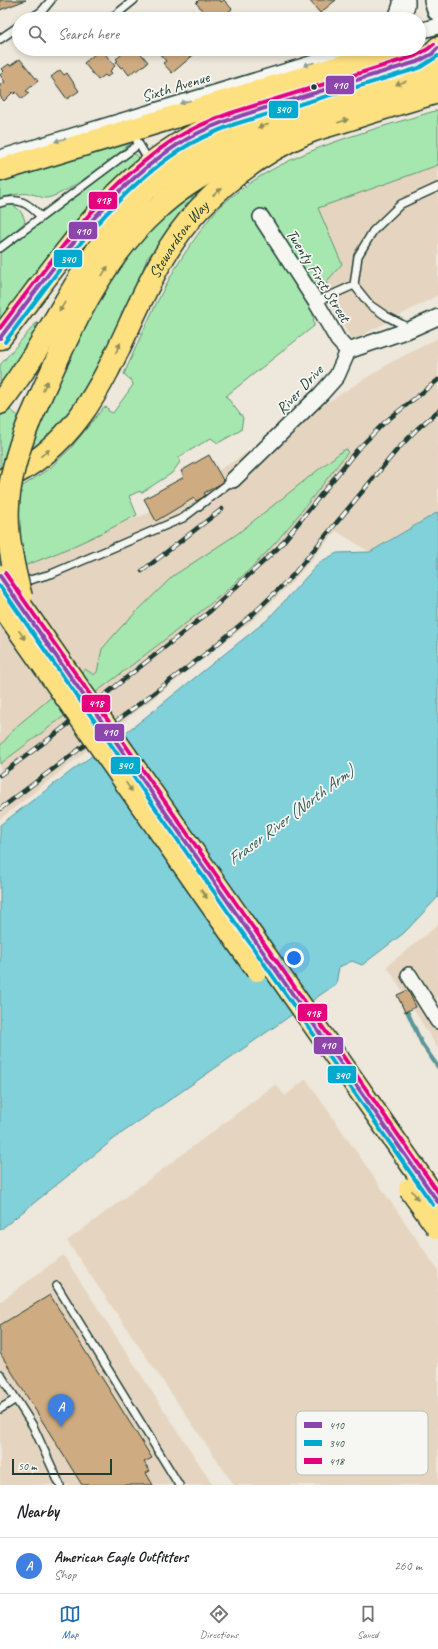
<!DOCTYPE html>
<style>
:root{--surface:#fff;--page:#f2f2f2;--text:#202124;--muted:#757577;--line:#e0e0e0;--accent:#1f6fb2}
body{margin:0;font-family:Caveat,sans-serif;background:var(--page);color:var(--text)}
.scale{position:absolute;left:12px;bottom:10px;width:100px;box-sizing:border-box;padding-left:4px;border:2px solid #1f3d34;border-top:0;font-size:11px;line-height:14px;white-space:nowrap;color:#1f3d34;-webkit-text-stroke:3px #f6f6f2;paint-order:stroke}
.you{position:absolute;left:294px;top:958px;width:14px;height:14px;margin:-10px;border:3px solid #fff;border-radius:50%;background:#1a73e8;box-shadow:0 0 0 6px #1a73e833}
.badge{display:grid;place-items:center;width:26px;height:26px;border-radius:50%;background:var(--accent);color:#fff;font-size:13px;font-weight:700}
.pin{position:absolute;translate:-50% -33px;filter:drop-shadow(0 1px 2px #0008)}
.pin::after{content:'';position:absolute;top:21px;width:14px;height:12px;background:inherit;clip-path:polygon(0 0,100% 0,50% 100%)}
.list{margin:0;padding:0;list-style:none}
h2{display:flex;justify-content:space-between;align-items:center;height:52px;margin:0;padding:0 16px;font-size:17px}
h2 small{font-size:13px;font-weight:400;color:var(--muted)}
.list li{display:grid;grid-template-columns:26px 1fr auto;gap:12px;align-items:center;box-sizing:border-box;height:56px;padding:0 16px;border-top:1px solid var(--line)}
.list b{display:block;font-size:15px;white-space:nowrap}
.list p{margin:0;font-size:13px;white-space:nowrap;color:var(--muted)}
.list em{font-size:13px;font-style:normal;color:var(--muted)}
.icon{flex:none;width:22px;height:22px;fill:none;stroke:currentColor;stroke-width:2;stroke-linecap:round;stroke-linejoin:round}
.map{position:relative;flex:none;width:438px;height:1485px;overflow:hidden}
.search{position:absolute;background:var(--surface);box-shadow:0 2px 6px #0003;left:12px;right:12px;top:12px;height:44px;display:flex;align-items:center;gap:10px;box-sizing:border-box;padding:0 14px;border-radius:22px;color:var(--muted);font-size:15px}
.sheet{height:108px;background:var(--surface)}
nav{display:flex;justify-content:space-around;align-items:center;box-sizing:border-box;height:56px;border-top:1px solid var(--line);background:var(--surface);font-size:11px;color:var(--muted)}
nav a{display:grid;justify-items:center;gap:2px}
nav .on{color:var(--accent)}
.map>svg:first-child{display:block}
</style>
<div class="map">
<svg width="438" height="1485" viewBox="0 0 438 1485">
<rect width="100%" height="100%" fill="#eee7db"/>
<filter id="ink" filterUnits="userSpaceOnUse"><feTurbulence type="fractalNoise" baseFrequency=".025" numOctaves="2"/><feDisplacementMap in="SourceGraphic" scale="8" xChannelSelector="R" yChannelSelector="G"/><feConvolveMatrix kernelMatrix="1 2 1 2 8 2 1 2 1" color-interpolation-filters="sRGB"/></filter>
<g filter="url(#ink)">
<path fill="#e5d5c0" d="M438,138V295L352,341L269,195Z
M438,338V512L370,552L336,531L294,580L253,620L0,819V569L154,511L390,363Z
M438,925V1049L387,966Z
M306,1079L438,1270V1485H234L67,1241L276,1084L285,1096Z
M63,1255L213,1485H0V1302Z"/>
<path fill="#a6e7b0" stroke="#629272" d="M438,110V165L318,208L342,264L328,280L313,311L314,326L226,396L243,418L241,430L218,443L211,438L179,457L180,462L172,473L141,493L140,491L129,496L137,515C93,538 48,559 0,574V501L50,468L70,449L104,407L108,408V411L113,413L133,385L132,381L124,374C145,327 165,279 196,237C202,229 209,218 216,211C273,153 363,133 438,110Z
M130,143C119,155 61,199 45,198C42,198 39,196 36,195C24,192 12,194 0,199V182Z
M133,154L137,155L139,158L136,162L0,326V253L93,182Z
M202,184L207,191L147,258L131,302L93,380L58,433L0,473V417L9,409L21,418L69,354L114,271L151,226Z
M8,204C17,205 24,214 25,222L0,244V206Z
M37,322L31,341L0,387V365Z
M347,449L348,452C322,485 296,520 268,551C238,583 202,611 167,638C112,681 56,722 0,764V746L17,726L85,669L94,675L97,672L102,649L121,627L173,576L237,534L342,451Z"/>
<path fill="#81d1da" stroke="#5a9698" d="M438,512V897L404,933L362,965L352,961L339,967L336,984L119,1135L0,1230V825L78,766L137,724L267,620L320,562L337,553L370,552Z"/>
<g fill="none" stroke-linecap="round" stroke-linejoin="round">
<path stroke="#5a9698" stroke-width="4" d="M407,1011L422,1044L438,1067"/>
</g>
<path fill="#cfab81" stroke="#1f3d34" d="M0,0H26L0,10Z
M199,0H220L221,2L224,0L232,9L219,19H205L204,18L207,15L196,3Z
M309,0H336L320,13Z
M183,12L188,19H173Z
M101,49L115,66L110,71L112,73L107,77L105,75L98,80L84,63Z
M129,49H137L148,62L137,71L136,69L129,75L123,67L121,68L116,62L118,61L116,59Z
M155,49H195L197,52L172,73L163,63L166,61Z
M20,59L38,81L26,91L29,93L22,99L16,92L14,94L13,92L4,101L0,96V85L5,82L0,75L4,71L2,69L9,64L10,66Z
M60,70L64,75L67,73L79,91L67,99L51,77Z
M209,455L224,482L204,493L206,496L196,501L194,498L156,521L144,499L184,477L181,471Z
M408,990L416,1007L405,1012L397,995Z
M50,1295L152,1458L144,1462L150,1471L146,1473L153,1485H82L0,1353V1325Z"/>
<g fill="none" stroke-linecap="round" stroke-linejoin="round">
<defs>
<path id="lane" d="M113,17L134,0
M30,19L42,11L51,0
M0,39L19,26
M137,141L149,161
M0,203C19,196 29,204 41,217
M0,248L139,144
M316,302L354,285
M409,328L386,316L370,305L354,285L358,256L373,231L401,204L438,187
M19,583L51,574L183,518L233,480
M57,1286L179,1485
M0,1374L33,1426L60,1485
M0,1409L16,1399"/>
<path id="street" d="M419,31L438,26
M0,158L360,49
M261,217L316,302L338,340L348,351
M233,480L321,394L337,376L348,351L411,329L438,317
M409,975L438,1021"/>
<path id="secondary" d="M435,0L438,10
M399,19L404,5V0"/>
<g id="primary">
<path d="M0,403C52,338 82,257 140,195C145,190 152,185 158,180C206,142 265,125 323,107C361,96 400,84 438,72"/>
<path id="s1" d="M0,481C120,429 119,293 200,208C230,177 267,150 306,133C319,128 333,124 347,120C377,110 407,101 438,92"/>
</g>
<path id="highway" d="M0,170L399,49
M100,234L117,215L140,195
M0,338C53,270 103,192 177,145C212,123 253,111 292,100C334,87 375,74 417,62L432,54L438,48
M29,422C63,347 94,266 156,210C177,190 203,174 229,161C253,149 280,142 306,133"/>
</defs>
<use href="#lane" stroke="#1f3d34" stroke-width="10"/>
<use href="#street" stroke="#1f3d34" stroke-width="18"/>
<use href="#secondary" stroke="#1f3d34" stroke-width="24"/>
<use href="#primary" stroke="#1f3d34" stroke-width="25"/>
<use href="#highway" stroke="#1f3d34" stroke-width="25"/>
<use href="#lane" stroke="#f6f6f2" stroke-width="7"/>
<use href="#street" stroke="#f6f6f2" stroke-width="15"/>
<use href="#secondary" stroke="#f6f6f2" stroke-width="21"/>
<use href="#primary" stroke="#fde080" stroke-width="22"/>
<use href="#highway" stroke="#fde080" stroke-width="22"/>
<defs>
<path id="rail" d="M142,571L222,509
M0,775L53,736L209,612L279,547L356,451L385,422L438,380
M0,809L204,655L252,615L293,575L396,451L417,429L438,411"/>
</defs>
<use href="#rail" stroke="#1f3d34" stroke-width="4.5"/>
<use href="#rail" stroke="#f6f6f2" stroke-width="3" stroke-dasharray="9" stroke-linecap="butt"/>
<defs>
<path id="highway-bridge" d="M0,576L438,1202
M21,597C2,528 2,489 29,422
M0,603L257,970
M410,1189L438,1228"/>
</defs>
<use href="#highway-bridge" stroke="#1f3d34" stroke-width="25" stroke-linecap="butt"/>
<use href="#highway-bridge" stroke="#fde080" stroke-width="22"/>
<defs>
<path id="bus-1" d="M0,338C53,269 103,193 177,145C212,122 253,112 292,100C334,87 375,74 417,62L432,54L438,48
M0,576L438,1202"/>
<path id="bus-2" d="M5,342C57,273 107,198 180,150C197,139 216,131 235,124L419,68L438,56
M0,586L433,1205"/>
<path id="bus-3" d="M0,328C52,260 101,188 173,140C191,129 211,120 231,113L415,56L428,49L434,44
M5,573L438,1192"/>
</defs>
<use href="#bus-1" stroke="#f6f6f2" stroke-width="7"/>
<use href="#bus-2" stroke="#f6f6f2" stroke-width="7"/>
<use href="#bus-3" stroke="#f6f6f2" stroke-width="7"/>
<use href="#bus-1" stroke="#8e44ad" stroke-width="4"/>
<use href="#bus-2" stroke="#00a9ce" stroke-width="4"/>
<use href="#bus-3" stroke="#e5007d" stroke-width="4"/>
</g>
<defs><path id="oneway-solid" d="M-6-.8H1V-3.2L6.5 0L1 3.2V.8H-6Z"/></defs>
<g fill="#8a9a93">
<use href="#oneway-solid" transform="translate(309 64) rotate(163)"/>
<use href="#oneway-solid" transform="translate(185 102) rotate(163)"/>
<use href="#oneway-solid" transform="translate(60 140) rotate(163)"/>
</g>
<g fill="#8e8e5a">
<use href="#oneway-solid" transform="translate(401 83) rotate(163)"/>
<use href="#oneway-solid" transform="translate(343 121) rotate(-18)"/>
<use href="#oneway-solid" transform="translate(263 126) rotate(162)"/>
<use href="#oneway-solid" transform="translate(217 192) rotate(-42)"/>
<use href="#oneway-solid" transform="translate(105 271) rotate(-58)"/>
<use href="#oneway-solid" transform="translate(62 307) rotate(121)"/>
<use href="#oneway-solid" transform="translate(118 348) rotate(-65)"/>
<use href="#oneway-solid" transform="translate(45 386) rotate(-66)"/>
<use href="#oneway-solid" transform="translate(45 453) rotate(-38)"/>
<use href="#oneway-solid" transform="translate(22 635) rotate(55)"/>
<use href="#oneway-solid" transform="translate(129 787) rotate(55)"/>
<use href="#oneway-solid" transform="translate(204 894) rotate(55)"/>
<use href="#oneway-solid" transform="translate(415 1195) rotate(55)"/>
</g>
</g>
<circle fill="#1f3d34" stroke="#f6f6f2" stroke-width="1.5" cx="314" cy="87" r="3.5"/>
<g text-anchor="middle" stroke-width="3.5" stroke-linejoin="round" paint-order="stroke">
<g font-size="16" fill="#1f3d34" stroke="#f6f6f2">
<text transform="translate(175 86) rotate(-17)" y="6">Sixth Avenue</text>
<text dy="6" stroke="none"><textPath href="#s1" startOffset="307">Stewardson Way</textPath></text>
<text transform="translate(319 275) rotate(58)" y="6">Twenty First Street</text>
<text transform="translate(299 389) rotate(-47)" y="6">River Drive</text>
</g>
<g font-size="17" font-style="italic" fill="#335b55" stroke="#f6f6f2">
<text transform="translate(290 815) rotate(-37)" y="6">Fraser River (North Arm)</text>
</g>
</g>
<rect x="296" y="1411" width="132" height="64" rx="6" fill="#f6f6f2" stroke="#b6beb9" stroke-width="1"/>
<rect x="304" y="1422" width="18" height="6" fill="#8e44ad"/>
<rect x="304" y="1440" width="18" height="6" fill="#00a9ce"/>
<rect x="304" y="1458" width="18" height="6" fill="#e5007d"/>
<g font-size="11" fill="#1f3d34">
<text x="329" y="1429">410</text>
<text x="329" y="1447">340</text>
<text x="329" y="1465">418</text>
</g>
<g stroke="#f6f6f2" stroke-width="1.5">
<rect x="325" y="75" width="30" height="20" rx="4" fill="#8e44ad"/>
<rect x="268" y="100" width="31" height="19" rx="4" fill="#00a9ce"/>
<rect x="88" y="191" width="30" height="19" rx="4" fill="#e5007d"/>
<rect x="68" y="221" width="30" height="19" rx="4" fill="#8e44ad"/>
<rect x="53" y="249" width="30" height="19" rx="4" fill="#00a9ce"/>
<rect x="81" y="694" width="30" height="19" rx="4" fill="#e5007d"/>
<rect x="94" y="723" width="31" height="19" rx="4" fill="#8e44ad"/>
<rect x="110" y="756" width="31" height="19" rx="4" fill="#00a9ce"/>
<rect x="297" y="1003" width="31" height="19" rx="4" fill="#e5007d"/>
<rect x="313" y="1036" width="31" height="19" rx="4" fill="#8e44ad"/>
<rect x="327" y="1065" width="30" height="19" rx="4" fill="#00a9ce"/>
</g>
<g font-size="11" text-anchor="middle" font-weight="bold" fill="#fff">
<text x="340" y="89">410</text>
<text x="283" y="113">340</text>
<text x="103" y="204">418</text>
<text x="83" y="235">410</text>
<text x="68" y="263">340</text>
<text x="96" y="707">418</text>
<text x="110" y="736">410</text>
<text x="125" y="769">340</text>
<text x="313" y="1017">418</text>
<text x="328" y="1049">410</text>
<text x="342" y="1079">340</text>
</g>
</svg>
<div class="scale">50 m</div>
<div class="you"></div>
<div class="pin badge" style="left:61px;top:1427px;background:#3f7fe0">A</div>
<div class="search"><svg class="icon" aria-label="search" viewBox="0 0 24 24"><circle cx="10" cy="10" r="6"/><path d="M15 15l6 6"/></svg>Search here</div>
</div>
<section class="sheet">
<h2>Nearby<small></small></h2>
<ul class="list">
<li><span class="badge" style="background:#3f7fe0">A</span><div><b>American Eagle Outfitters</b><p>Shop</p></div><em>260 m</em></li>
</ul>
</section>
<nav>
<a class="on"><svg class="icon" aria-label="map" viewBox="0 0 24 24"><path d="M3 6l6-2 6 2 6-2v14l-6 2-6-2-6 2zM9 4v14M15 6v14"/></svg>Map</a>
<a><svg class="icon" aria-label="directions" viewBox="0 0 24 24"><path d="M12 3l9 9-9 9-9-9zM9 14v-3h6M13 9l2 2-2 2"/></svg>Directions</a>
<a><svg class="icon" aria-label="saved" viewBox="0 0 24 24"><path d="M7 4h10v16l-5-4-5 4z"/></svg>Saved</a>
</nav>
